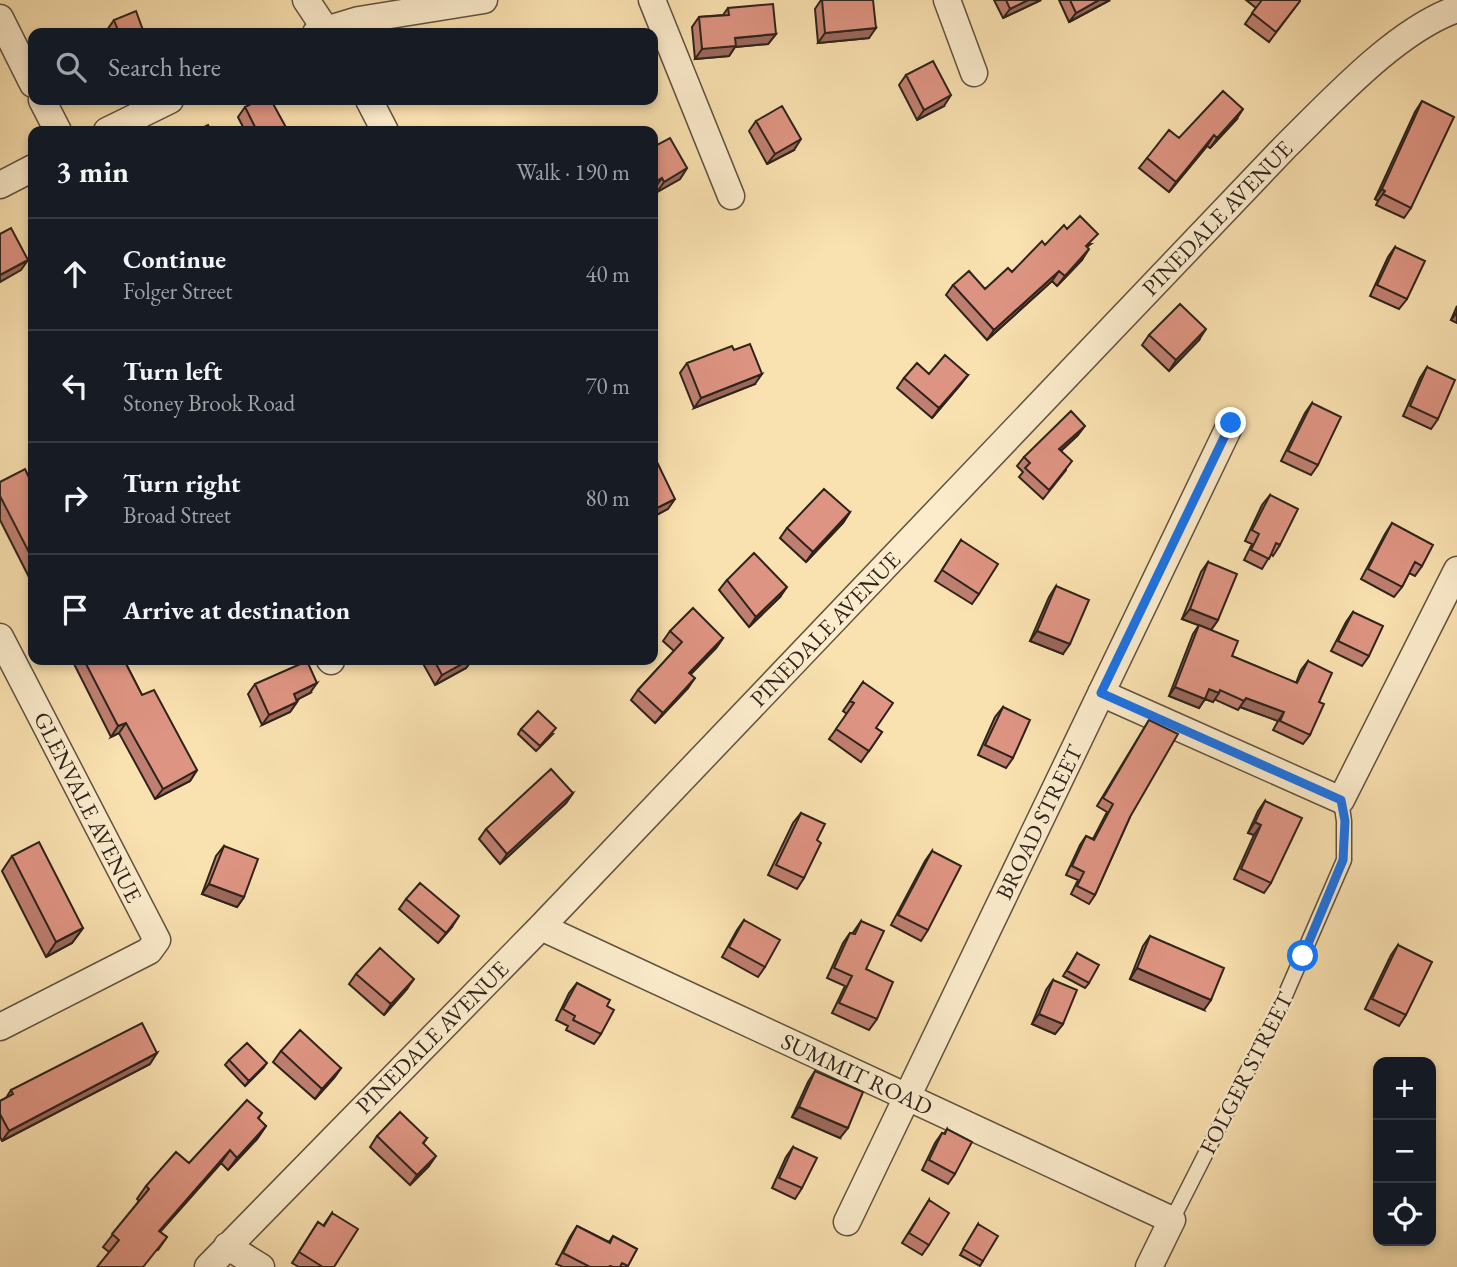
<!DOCTYPE html>
<meta charset="utf-8">
<style>
:root{--surface:#171b24;--page:#20242c;--text:#f1f3f6;--muted:#9ea1a6;--line:#363941}
body{margin:0;font-family:"EB Garamond",serif;background:var(--page);color:var(--text)}
.controls{position:absolute;right:21px;bottom:21px;display:grid;overflow:hidden;border-radius:14px;box-shadow:0 4px 10px #0003}
.controls button{width:63px;height:63px;display:grid;place-items:center;padding:0;border:0;border-bottom:2px solid var(--line);background:var(--surface);color:var(--text);font:35px sans-serif}
.stop{position:absolute;width:21px;height:21px;margin:-16px;border:5px solid #1a73e8;border-radius:50%;background:#fff}
.stop.end{background:#1a73e8;border-color:#fff;box-shadow:0 2px 7px #0008}
.list{margin:0;padding:0;list-style:none}
h2{display:flex;justify-content:space-between;align-items:center;height:91px;margin:0;padding:0 28px;font-size:30px}
h2 small{font-size:23px;font-weight:400;color:var(--muted)}
.list li{display:grid;grid-template-columns:46px 1fr auto;gap:21px;align-items:center;box-sizing:border-box;height:112px;padding:0 28px;border-top:2px solid var(--line)}
.list b{display:block;font-size:26px;white-space:nowrap}
.list p{margin:0;font-size:23px;white-space:nowrap;color:var(--muted)}
.list em{font-size:23px;font-style:normal;color:var(--muted)}
.icon{flex:none;width:38px;height:38px;fill:none;stroke:currentColor;stroke-width:2;stroke-linecap:round;stroke-linejoin:round}
.map{position:relative;flex:none;width:1457px;height:1267px;overflow:hidden}
.search{position:absolute;background:var(--surface);box-shadow:0 4px 10px #0003;left:28px;top:28px;width:630px;height:77px;display:flex;align-items:center;gap:18px;box-sizing:border-box;padding:0 24px;border-radius:14px;color:var(--muted);font-size:26px}
.panel{position:absolute;background:var(--surface);box-shadow:0 4px 10px #0003;left:28px;top:126px;width:630px;height:539px;border-radius:14px}
.map>svg:first-child{display:block}
</style>
<div class="map">
<svg width="1457" height="1267" viewBox="0 0 1457 1267">
<rect width="100%" height="100%" fill="#fae1b0"/>
<filter id="stains"><feTurbulence type="fractalNoise" baseFrequency=".00286" numOctaves="4"/><feColorMatrix values="0 0 0 0 .2 0 0 0 0 .09 0 0 0 0 .02 0 0 0 .5 -.17"/></filter>
<radialGradient id="worn" r=".72"><stop offset=".6" stop-color="#630" stop-opacity="0"/><stop offset="1" stop-color="#630" stop-opacity=".3"/></radialGradient>
<g fill="none" stroke-linecap="round" stroke-linejoin="round">
<defs>
<path id="lane" d="M1172,1220L1281,1005L1344,860V821L1341,800"/>
<path id="street" d="M306,0L328,33
M652,0L731,196
M947,0L974,73
M0,18L33,84
M316,33L359,20L484,0
M42,100L58,131
M369,100L385,131
M107,131L170,100
M0,185L33,168
M0,637L157,940L149,951L0,1027
M330,660L331,661
M1101,693L1341,800L1457,570
M541,927L1172,1220L1149,1267
M847,1222L1231,423
M227,1246L261,1267
M208,1267L541,927L1285,147C1331,102 1396,30 1457,9"/>
</defs>
<use href="#lane" stroke="#615241" stroke-width="17"/>
<use href="#street" stroke="#615241" stroke-width="29"/>
<use href="#lane" stroke="#fceccc" stroke-width="14"/>
<use href="#street" stroke="#fceccc" stroke-width="26"/>
</g>
<path fill="#bf7f70" stroke="#2e231c" stroke-width="2" d="M821,0H873L869,38L818,43L815,9Z
M994,0H1041L1003,18Z
M1059,0H1110L1069,22Z
M1246,0H1300V1L1269,42L1245,24L1256,8Z
M728,8L776,34L768,44L735,47L729,56L695,59L692,27L699,17L723,15Z
M114,20L144,33H108L107,30Z
M906,75L944,106L917,120L899,85Z
M1422,101L1411,208L1404,218L1376,205L1378,201L1375,199L1415,112Z
M245,107L288,131H245L238,117Z
M1236,120L1210,148L1207,146L1169,192L1139,168L1147,158L1179,138Z
M756,121L794,150L767,164L749,131Z
M653,147L687,168L680,179L657,192L655,188L653,190Z
M1091,244L1087,247L1082,260L1057,286L1052,281L987,340L946,295L953,285L985,289L1012,272L1045,245Z
M1395,247L1407,299L1399,309L1370,296L1388,257Z
M1457,306V323L1451,320Z
M1149,335L1199,340L1169,371L1142,345Z
M734,350L755,384L694,408L680,373L687,363Z
M1427,367L1438,419L1431,429L1403,416L1420,378Z
M929,374L968,375L960,385L932,418L897,388L904,378Z
M1312,403L1318,465L1311,475L1281,461L1305,413Z
M1078,435L1061,451L1066,470L1043,499L1019,477L1023,472L1017,466L1024,457Z
M0,482L33,486V585L0,520Z
M1270,495L1280,545L1273,556L1271,554L1262,569L1244,560L1252,544L1245,541L1262,505Z
M850,512L843,523L806,562L780,538L787,528Z
M1392,523L1422,566L1415,576L1409,573L1402,587L1394,597L1361,579L1385,534Z
M961,540L979,594L972,604L935,581Z
M1208,562L1218,620L1211,630L1232,656L1296,683L1301,670L1308,661L1319,702L1310,735L1303,744L1273,730L1278,721L1240,707L1238,710L1214,699L1213,702L1205,699L1199,708L1169,696L1193,634L1199,625L1182,619L1201,572Z
M727,580L780,597L749,627L719,590Z
M1056,586L1063,654L1030,641L1049,597Z
M1353,612L1369,656L1362,666L1331,651L1346,622Z
M670,631L723,638L716,648L691,674L688,688L655,723L631,700L638,690L674,651L663,641Z
M72,660H124L142,695L197,770L190,781L155,799L119,733L111,737Z
M421,660H472L466,668L435,685Z
M863,682L876,728L882,732L861,762L829,739L847,714L843,711Z
M255,684L310,693L296,700L297,702L290,712L262,725L248,694Z
M1003,707L1013,758L1006,768L978,755L995,717Z
M1149,720L1130,817L1095,895L1089,904L1071,894L1078,880L1066,875L1080,845L1086,836L1093,839L1107,812L1097,806Z
M521,729L553,734L536,751L518,734Z
M573,793L566,803L500,864L479,839L486,829Z
M1265,801L1271,883L1264,893L1234,879L1254,835L1248,833L1258,811Z
M801,813L817,840L804,878L797,889L768,875L793,823Z
M224,846L244,897L237,907L202,894L216,856Z
M932,851L928,930L921,941L891,925L925,861Z
M12,856L83,928L72,943L46,957L2,871Z
M406,899L452,927L438,943L399,909Z
M744,920L765,967L758,977L722,957L737,930Z
M861,921L866,969L877,1019L869,1030L832,1013L845,986L827,978L843,943L850,933L852,934Z
M1150,936L1204,1010L1130,979L1143,946Z
M1398,945L1406,1015L1399,1026L1365,1009L1391,955Z
M1077,953L1089,983L1085,988L1063,976Z
M356,974L407,989L384,1015L349,984Z
M1053,980L1063,1024L1055,1034L1032,1024L1046,990Z
M577,983L607,1006L601,1034L594,1044L566,1030L568,1026L556,1020L569,993Z
M281,1051L341,1068L334,1078L315,1099L273,1062Z
M229,1060L263,1068L245,1086L225,1065Z
M150,1064L2,1141L0,1137V1101L6,1098L11,1090Z
M815,1071L840,1138L792,1117L808,1082Z
M262,1113L258,1119L266,1126L257,1139L228,1170L221,1163L160,1232L167,1237L158,1250L109,1252L103,1247L139,1201L137,1199L146,1186L189,1163Z
M947,1129L955,1174L948,1184L922,1170L935,1143L942,1133L944,1134Z
M377,1136L427,1138L423,1144L429,1166L410,1185L370,1147Z
M793,1147L802,1188L795,1199L772,1188L786,1157Z
M929,1200V1245L922,1255L902,1243Z
M332,1213L334,1267H299L292,1263L318,1222L323,1226Z
M978,1224L983,1261L980,1266L960,1255Z
M577,1226L609,1242L613,1236L637,1249L627,1267H563L556,1264L570,1237Z"/>
<path fill="#9b685b" stroke="#2e231c" stroke-width="2" d="M1028,0H1041L1003,18L1010,9Z
M1099,0H1110L1069,22L1076,13Z
M876,28L869,38L818,43L825,33Z
M776,34L768,44L735,47L729,56L695,59L702,49L735,38Z
M951,95L944,106L917,120L924,110Z
M1243,109L1236,120L1210,148L1217,138Z
M1214,135L1207,146L1169,192L1176,182Z
M801,139L794,150L767,164L775,154Z
M687,168L680,179L657,192L664,182Z
M662,178L655,188L653,190V183Z
M1382,189L1385,191L1378,201L1375,199Z
M1089,249L1082,260L1057,286L1065,276Z
M28,260L21,270L0,282V275Z
M1059,271L1052,281L987,340L994,330Z
M1457,312V323L1451,320Z
M1206,329L1199,340L1169,371L1176,360Z
M762,374L755,384L694,408L701,398Z
M968,375L960,385L932,418L939,408Z
M1085,426L1078,435L1053,458L1059,449Z
M675,499L668,509L653,517V510Z
M850,512L843,523L806,562L813,552Z
M787,587L780,597L749,627L756,617Z
M1190,609L1218,620L1211,630L1182,619Z
M1037,631L1070,644L1063,654L1030,641Z
M723,638L716,648L682,683L689,673Z
M469,660H472L466,668L435,685L442,675Z
M695,678L688,688L655,723L663,713Z
M317,683L310,693L287,705L294,694Z
M1175,687L1205,699L1199,708L1169,696Z
M1209,689L1219,693L1213,702L1203,698Z
M1246,698L1284,712L1278,721L1240,707Z
M297,702L290,712L262,725L269,715Z
M126,723L119,733L111,737L118,726Z
M197,770L190,781L155,799L163,789Z
M573,793L566,803L500,864L507,854Z
M1255,822L1261,825L1254,835L1248,833Z
M209,884L244,897L237,907L202,894Z
M459,916L452,927L438,943L446,933Z
M83,928L72,943L46,957L56,942Z
M1137,968L1211,1000L1204,1010L1130,979Z
M414,979L407,989L384,1015L391,1004Z
M1039,1014L1063,1024L1055,1034L1032,1024Z
M157,1053L150,1064L2,1141L9,1131Z
M267,1063L263,1068L245,1086L249,1081Z
M341,1068L334,1078L315,1099L322,1089Z
M799,1107L848,1128L840,1138L792,1117Z
M266,1126L257,1139L228,1170L237,1158Z
M230,1150L221,1163L150,1243L159,1231Z
M436,1156L429,1166L410,1185L417,1175Z"/>
<path fill="#de9482" stroke="#2e231c" stroke-width="2" d="M822,0H873L876,28L825,33Z
M1006,0H1028L1010,9Z
M1070,0H1099L1076,13Z
M1262,0H1300V1L1276,32L1252,13Z
M773,4L776,34L735,38L736,46L702,49L699,17L729,15L728,8Z
M136,11L144,33H119L114,20Z
M933,61L951,95L924,110L906,75Z
M1223,91L1243,109L1217,138L1214,135L1176,182L1147,158L1169,130L1179,138Z
M259,100H271L288,131H257L245,107Z
M1422,101L1454,117L1411,208L1383,194L1385,191L1382,189Z
M782,106L801,139L775,154L756,121Z
M208,125L211,131H196Z
M670,138L687,168L664,182L662,178L653,183V147Z
M1080,216L1098,234L1086,246L1089,249L1065,276L1059,271L994,330L953,285L969,271L985,289L1008,268L1012,272L1042,241L1045,245L1064,225L1067,229Z
M11,228L28,260L0,275V234Z
M1395,247L1425,261L1407,299L1377,285Z
M1180,304L1206,329L1176,360L1149,335Z
M750,344L762,374L701,398L687,363L732,346L734,350Z
M945,355L968,375L939,408L904,378L917,363L929,374Z
M1427,367L1455,380L1438,419L1410,406Z
M1312,403L1341,417L1318,465L1288,451Z
M1071,411L1085,426L1059,449L1072,461L1049,490L1025,468L1030,463L1024,457Z
M655,458L675,499L653,510V459Z
M25,469L33,486V560L0,496V482Z
M824,489L850,512L813,552L787,528Z
M1270,495L1298,509L1280,545L1276,543L1269,559L1251,550L1259,534L1252,530Z
M1392,523L1433,545L1422,566L1415,562L1402,587L1368,569Z
M961,540L998,564L979,594L942,570Z
M754,553L787,587L756,617L727,580Z
M1208,562L1237,574L1218,620L1190,609Z
M1056,586L1089,600L1070,644L1037,631Z
M693,608L723,638L689,673L695,678L663,713L638,690L682,642L670,631Z
M1353,612L1383,626L1369,656L1338,641Z
M1199,625L1238,641L1232,656L1297,683L1308,661L1332,673L1319,702L1324,704L1310,735L1280,721L1284,712L1246,698L1244,701L1220,690L1219,693L1209,689L1205,699L1175,687Z
M84,660H124L142,695L154,690L197,770L163,789L126,723L118,726Z
M434,660H469L442,675Z
M307,661L317,683L294,694L297,702L269,715L255,684Z
M863,682L893,703L876,728L882,732L869,751L836,729L854,703L850,701Z
M1003,707L1030,720L1013,758L985,745Z
M538,711L556,728L540,746L521,729Z
M1149,720L1178,734L1130,817L1095,895L1077,886L1084,872L1072,866L1086,836L1094,840L1113,804L1103,798Z
M551,769L573,793L507,854L486,829Z
M1265,801L1302,818L1271,883L1241,869L1261,825L1255,822Z
M801,813L825,824L817,840L821,843L804,878L776,865Z
M39,842L83,928L56,942L12,856Z
M224,846L258,859L244,897L209,884Z
M932,851L961,866L928,930L898,915Z
M420,883L459,916L446,933L406,899Z
M744,920L780,940L765,967L729,947Z
M861,921L884,931L866,969L893,982L877,1019L839,1003L852,976L834,968L850,933L855,934Z
M1150,936L1224,968L1211,1000L1137,968Z
M1398,945L1432,962L1406,1015L1372,999Z
M380,948L414,979L391,1004L356,974Z
M1077,953L1099,965L1089,983L1067,971Z
M1053,980L1077,990L1063,1024L1039,1014Z
M577,983L610,1000L607,1006L614,1010L601,1034L573,1020L575,1016L563,1009Z
M142,1023L157,1053L9,1131L0,1114V1101L13,1094L11,1090Z
M300,1030L341,1068L322,1089L281,1051Z
M247,1043L267,1063L249,1081L229,1060Z
M815,1071L863,1092L848,1128L799,1107Z
M247,1100L262,1113L258,1118L266,1126L237,1158L230,1150L159,1231L167,1237L143,1267H97L119,1240L112,1234L149,1189L146,1186L176,1152L189,1163Z
M400,1112L427,1138L423,1143L436,1156L417,1175L377,1136Z
M947,1129L972,1142L955,1174L929,1160L942,1133L945,1134Z
M793,1147L817,1158L802,1188L779,1178Z
M929,1200L949,1213L929,1245L909,1233Z
M332,1213L358,1229L334,1267H323L299,1252L318,1222L324,1226Z
M978,1224L998,1236L983,1261L963,1249Z
M577,1226L610,1243L613,1236L637,1249L628,1266L622,1263L620,1267H613L610,1266L609,1267H590L563,1253Z"/>
<g fill="none" stroke-linecap="round" stroke-linejoin="round">
<path stroke="#1a73e8" stroke-width="9" d="M1231,423L1101,693L1341,800L1345,821L1343,860L1303,956"/>
</g>
<g text-anchor="middle" stroke-width="5" stroke-linejoin="round" paint-order="stroke">
<g font-size="23" fill="#2e231c" stroke="#fceccc">
<text transform="translate(1217 218) rotate(-46)" y="8">PINEDALE AVENUE</text>
<text transform="translate(825 629) rotate(-46)" y="8">PINEDALE AVENUE</text>
<text transform="translate(88 807) rotate(63)" y="8">GLENVALE AVENUE</text>
<text transform="translate(1039 822) rotate(-64)" y="8">BROAD STREET</text>
<text transform="translate(432 1037) rotate(-45)" y="8">PINEDALE AVENUE</text>
<text transform="translate(1246 1073) rotate(-63)" y="8">FOLGER STREET</text>
<text transform="translate(857 1074) rotate(25)" y="8">SUMMIT ROAD</text>
</g>
</g>
<rect width="100%" height="100%" filter="url(#stains)"/>
<rect width="100%" height="100%" fill="url(#worn)"/>
</svg>
<div class="controls">
<button>+</button>
<button>−</button>
<button><svg class="icon" aria-label="locate" viewBox="0 0 24 24"><circle cx="12" cy="12" r="6"/><path d="M12 2v4M12 18v4M2 12h4M18 12h4"/></svg></button>
</div>
<div class="stop" style="left:1303px;top:956px"></div>
<div class="stop end" style="left:1231px;top:423px"></div>
<div class="search"><svg class="icon" aria-label="search" viewBox="0 0 24 24"><circle cx="10" cy="10" r="6"/><path d="M15 15l6 6"/></svg>Search here</div>
<section class="panel">
<h2>3 min<small>Walk · 190 m</small></h2>
<ul class="list">
<li><svg class="icon" aria-label="ahead" viewBox="0 0 24 24"><path d="M12 20V5M6 11l6-6 6 6"/></svg><div><b>Continue</b><p>Folger Street</p></div><em>40 m</em></li>
<li><svg class="icon" aria-label="left" viewBox="0 0 24 24"><path d="M17 20v-9H6M10 6l-5 5 5 5"/></svg><div><b>Turn left</b><p>Stoney Brook Road</p></div><em>70 m</em></li>
<li><svg class="icon" aria-label="right" viewBox="0 0 24 24"><path d="M7 20v-9h11M14 6l5 5-5 5"/></svg><div><b>Turn right</b><p>Broad Street</p></div><em>80 m</em></li>
<li><svg class="icon" aria-label="arrive" viewBox="0 0 24 24"><path d="M6 21V4h12l-3 4 3 4H6"/></svg><div><b>Arrive at destination</b></div></li>
</ul>
</section>
</div>
